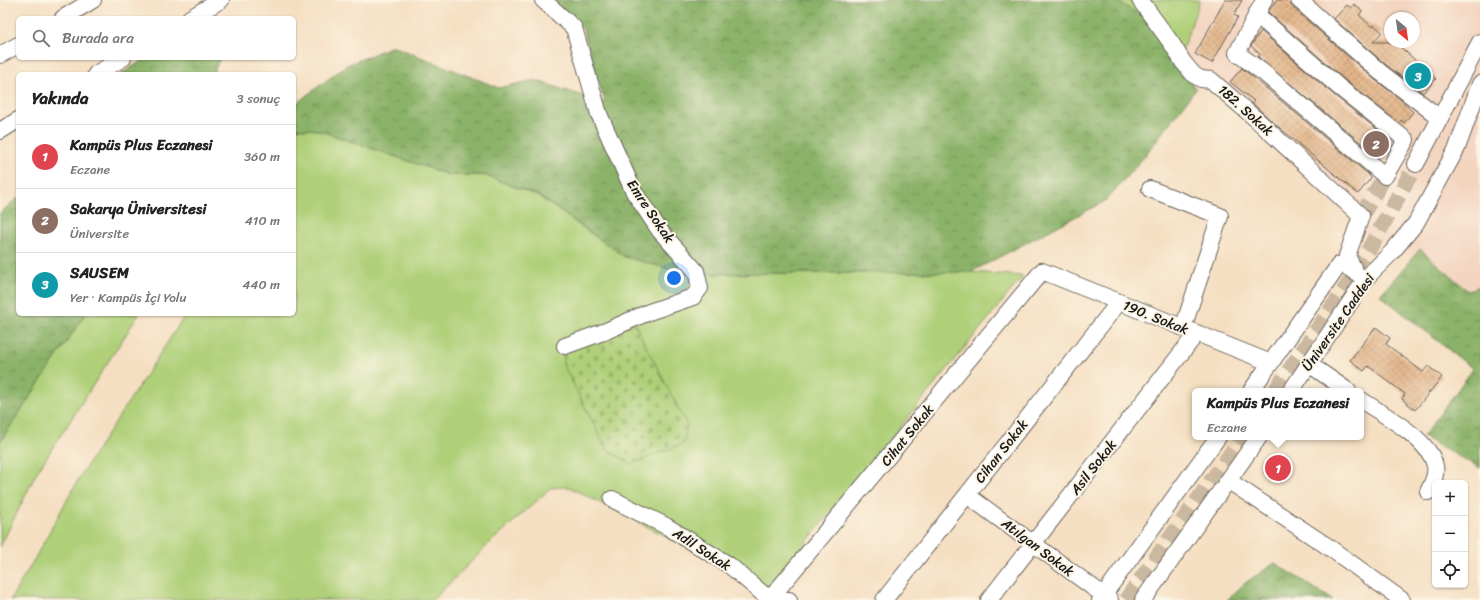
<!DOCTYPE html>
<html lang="tr">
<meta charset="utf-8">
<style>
:root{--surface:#fff;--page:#f6f6f6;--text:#222;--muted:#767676;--line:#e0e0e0;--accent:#d1495b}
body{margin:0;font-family:Sriracha,sans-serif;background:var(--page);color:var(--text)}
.controls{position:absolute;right:12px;bottom:12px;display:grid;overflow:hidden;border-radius:6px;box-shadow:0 1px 3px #0004}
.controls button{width:36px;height:36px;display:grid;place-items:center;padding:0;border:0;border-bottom:1px solid var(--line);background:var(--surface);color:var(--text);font:20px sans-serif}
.compass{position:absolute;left:1384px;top:12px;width:36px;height:36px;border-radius:50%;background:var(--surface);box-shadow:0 1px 3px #0004;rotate:151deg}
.you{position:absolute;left:674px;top:278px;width:14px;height:14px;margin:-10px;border:3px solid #fff;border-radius:50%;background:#1a73e8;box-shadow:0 0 0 6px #1a73e833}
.badge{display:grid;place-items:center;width:26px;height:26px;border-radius:50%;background:var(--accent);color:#fff;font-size:13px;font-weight:700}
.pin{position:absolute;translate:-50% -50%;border:2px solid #fff;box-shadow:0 1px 4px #0006}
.popup{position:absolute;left:1192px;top:388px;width:172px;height:52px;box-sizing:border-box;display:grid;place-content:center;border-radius:6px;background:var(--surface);filter:drop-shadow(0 1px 3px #0005);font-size:13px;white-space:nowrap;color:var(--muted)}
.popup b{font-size:15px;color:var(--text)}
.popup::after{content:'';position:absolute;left:50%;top:100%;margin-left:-8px;border:8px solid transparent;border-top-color:var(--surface)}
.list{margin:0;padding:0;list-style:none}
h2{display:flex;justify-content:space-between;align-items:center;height:52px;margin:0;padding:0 16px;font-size:17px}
h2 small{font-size:13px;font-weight:400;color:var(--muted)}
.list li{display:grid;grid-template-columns:26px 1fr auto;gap:12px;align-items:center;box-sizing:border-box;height:64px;padding:0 16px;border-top:1px solid var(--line)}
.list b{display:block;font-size:15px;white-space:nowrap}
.list p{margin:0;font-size:13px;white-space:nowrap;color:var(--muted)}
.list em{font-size:13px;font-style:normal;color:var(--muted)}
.icon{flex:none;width:22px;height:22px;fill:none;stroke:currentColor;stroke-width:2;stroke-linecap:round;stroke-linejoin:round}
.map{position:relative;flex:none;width:1480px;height:600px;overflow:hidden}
.search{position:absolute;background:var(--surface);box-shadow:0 1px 3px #0004;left:16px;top:16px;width:280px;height:44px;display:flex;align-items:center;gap:10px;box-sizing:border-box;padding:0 14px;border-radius:6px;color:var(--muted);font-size:15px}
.panel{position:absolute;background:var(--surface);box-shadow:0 1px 3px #0004;left:16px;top:72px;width:280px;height:244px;border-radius:6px}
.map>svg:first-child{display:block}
</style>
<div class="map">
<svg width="1480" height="600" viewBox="0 0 1480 600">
<defs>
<pattern id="forest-crowns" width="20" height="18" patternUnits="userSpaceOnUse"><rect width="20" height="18" fill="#8bb269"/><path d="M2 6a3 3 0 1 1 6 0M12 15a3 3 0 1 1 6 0" fill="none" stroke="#719056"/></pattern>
<pattern id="cemetery-stones" width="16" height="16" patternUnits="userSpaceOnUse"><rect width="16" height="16" fill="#afd079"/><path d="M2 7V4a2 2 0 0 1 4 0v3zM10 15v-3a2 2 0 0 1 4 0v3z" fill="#96b268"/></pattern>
<pattern id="building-cross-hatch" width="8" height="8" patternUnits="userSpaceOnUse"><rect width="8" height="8" fill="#e3b68b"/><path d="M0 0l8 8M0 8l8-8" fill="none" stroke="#c29c77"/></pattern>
</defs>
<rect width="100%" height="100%" fill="#fcf5e5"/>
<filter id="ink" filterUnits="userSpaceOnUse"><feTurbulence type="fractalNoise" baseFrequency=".025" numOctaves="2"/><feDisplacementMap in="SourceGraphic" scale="8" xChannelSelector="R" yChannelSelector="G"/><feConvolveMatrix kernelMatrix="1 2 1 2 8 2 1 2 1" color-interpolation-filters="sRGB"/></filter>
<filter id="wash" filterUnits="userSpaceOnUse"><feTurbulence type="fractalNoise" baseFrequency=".012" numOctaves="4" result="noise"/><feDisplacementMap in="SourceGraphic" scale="16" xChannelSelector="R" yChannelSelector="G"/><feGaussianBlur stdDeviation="0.9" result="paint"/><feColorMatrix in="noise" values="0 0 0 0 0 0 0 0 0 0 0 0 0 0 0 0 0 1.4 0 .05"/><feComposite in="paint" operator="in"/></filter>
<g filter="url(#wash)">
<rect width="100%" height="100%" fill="#f5dfc2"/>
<path fill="#f3d4bf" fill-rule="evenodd" d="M1200,0H1480V314L1447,274L1365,233L1180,56ZM1390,18H1414V42H1390Z"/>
<path fill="#afd079" stroke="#66764a" d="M1115,0H1200L1180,56Z
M294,128L318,130L449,175H484L538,196L625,257L689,274L971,272L1023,276L769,588L569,487L551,488L493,540L433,600H10L30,567L82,473L186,314H294Z
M85,314H139L37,472L0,547V442Z"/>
<path fill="url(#forest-crowns)" stroke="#546742" d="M552,0H1115L1142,16L1196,89L1143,158L1105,201L971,272L689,274L625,257L539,196L484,175H449L318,130L294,128V105L347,65L393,46L499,88L534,80L605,103L583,29Z
M146,58H220L213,74H121Z
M18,198V314H85L0,442V213Z
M1420,249L1468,291L1480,286V468L1423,437L1473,369L1380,295Z
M1275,563L1333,600H1227L1245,583Z"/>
<path fill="url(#cemetery-stones)" stroke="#66764a" d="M634,323L687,425L684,443L632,464L607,450L563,364L565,346Z"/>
<g id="blocks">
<path fill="url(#building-cross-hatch)" d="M1225,0H1242L1234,15L1238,17L1212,63L1195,54Z
M1276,0H1290L1291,6L1374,79L1399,98L1413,112L1404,123L1401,120L1399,123L1346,81L1268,12Z
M1354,4L1362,11L1359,15L1372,27L1374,25L1382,32L1373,42H1395L1436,79L1423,93L1386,65L1334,19L1347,5L1351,8Z
M1261,31L1334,95L1387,137L1389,139L1385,142L1389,146L1378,157L1258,57L1260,54L1251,46Z
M1242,68L1368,174L1371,178L1358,194L1274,123L1252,103L1254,101L1230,82Z
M1376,327L1390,338L1386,344L1423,372L1428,366L1442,377L1415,410L1402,399L1405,394L1368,366L1364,371L1350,360Z"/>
</g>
</g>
<g filter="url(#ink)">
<use href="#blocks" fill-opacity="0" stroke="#686056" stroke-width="1"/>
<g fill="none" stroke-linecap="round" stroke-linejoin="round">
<path stroke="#cab8a1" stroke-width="16" stroke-dasharray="16 8" stroke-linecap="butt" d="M1361,216L1385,176
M1275,391L1356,273L1416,164
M1126,600L1243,437"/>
<defs>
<path id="minor" d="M543,0L574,28L599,114L634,192L660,231L696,271L700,288L693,297L649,312L606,331L565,346
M1140,0L1172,44L1183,62L1194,75L1201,79L1211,80L1257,120L1361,216L1347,256L1356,273
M1299,0L1380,72L1440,118
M1256,14L1340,88L1406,140L1385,176L1264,73L1237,53L1261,6L1264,0
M63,18L93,0
M190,18L221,0
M0,55L18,45
M96,74L123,58
M0,131L18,120
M1416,164L1480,42
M1150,189L1220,216L1183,328
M1309,364L1348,391
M1251,391L1339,265L1343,264L1356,273
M1291,391L1367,277L1392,252L1416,223L1457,148L1480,84
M1361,400C1382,414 1430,439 1435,466C1437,475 1432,484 1428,492
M1229,481L1330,548L1402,600
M967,495L1110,600
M612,499L666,526L729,565L762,593L772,599L789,600
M769,600L1042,271L1271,363
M884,600L1119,302
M989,600L1197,333
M1100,600L1218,437
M1143,600L1259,437"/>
</defs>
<use href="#minor" stroke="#686056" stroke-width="18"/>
<use href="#minor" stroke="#fff" stroke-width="16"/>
</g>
</g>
<g text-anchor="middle" stroke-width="4" stroke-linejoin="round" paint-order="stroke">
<g font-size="14" fill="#1c1c1c" stroke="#fcf5e5">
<text transform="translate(1246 110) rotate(42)" y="5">182. Sokak</text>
<text transform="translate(651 211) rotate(56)" y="5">Emre Sokak</text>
<text transform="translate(1156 317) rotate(22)" y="5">190. Sokak</text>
<text transform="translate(1338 322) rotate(-55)" y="5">Üniversite Caddesi</text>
<text transform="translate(907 435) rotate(-51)" y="5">Cihat Sokak</text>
<text transform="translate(1001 451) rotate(-52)" y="5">Cihan Sokak</text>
<text transform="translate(1093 467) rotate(-52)" y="5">Asil Sokak</text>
<text transform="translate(1038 547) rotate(37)" y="5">Atılgan Sokak</text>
<text transform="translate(702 549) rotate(33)" y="5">Adil Sokak</text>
</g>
</g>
</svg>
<div class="controls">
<button>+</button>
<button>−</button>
<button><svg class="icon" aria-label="locate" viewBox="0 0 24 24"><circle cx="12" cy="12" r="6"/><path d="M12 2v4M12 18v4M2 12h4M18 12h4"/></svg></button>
</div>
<svg class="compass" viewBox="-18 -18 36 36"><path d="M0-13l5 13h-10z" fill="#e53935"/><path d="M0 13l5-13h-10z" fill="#767676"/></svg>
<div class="you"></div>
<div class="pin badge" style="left:1278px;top:468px;background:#e0444e">1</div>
<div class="popup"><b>Kampüs Plus Eczanesi</b>Eczane</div>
<div class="pin badge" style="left:1376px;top:144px;background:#8d6e63">2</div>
<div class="pin badge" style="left:1418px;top:76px;background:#0f9aa8">3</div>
<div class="search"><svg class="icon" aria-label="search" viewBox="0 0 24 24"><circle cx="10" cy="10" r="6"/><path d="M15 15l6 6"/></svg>Burada ara</div>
<section class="panel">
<h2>Yakında<small>3 sonuç</small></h2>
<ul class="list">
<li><span class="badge" style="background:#e0444e">1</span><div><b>Kampüs Plus Eczanesi</b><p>Eczane</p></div><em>360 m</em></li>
<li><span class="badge" style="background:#8d6e63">2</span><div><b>Sakarya Üniversitesi</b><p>Üniversite</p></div><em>410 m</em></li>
<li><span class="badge" style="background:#0f9aa8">3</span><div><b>SAUSEM</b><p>Yer · Kampüs İçi Yolu</p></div><em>440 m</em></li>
</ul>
</section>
</div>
